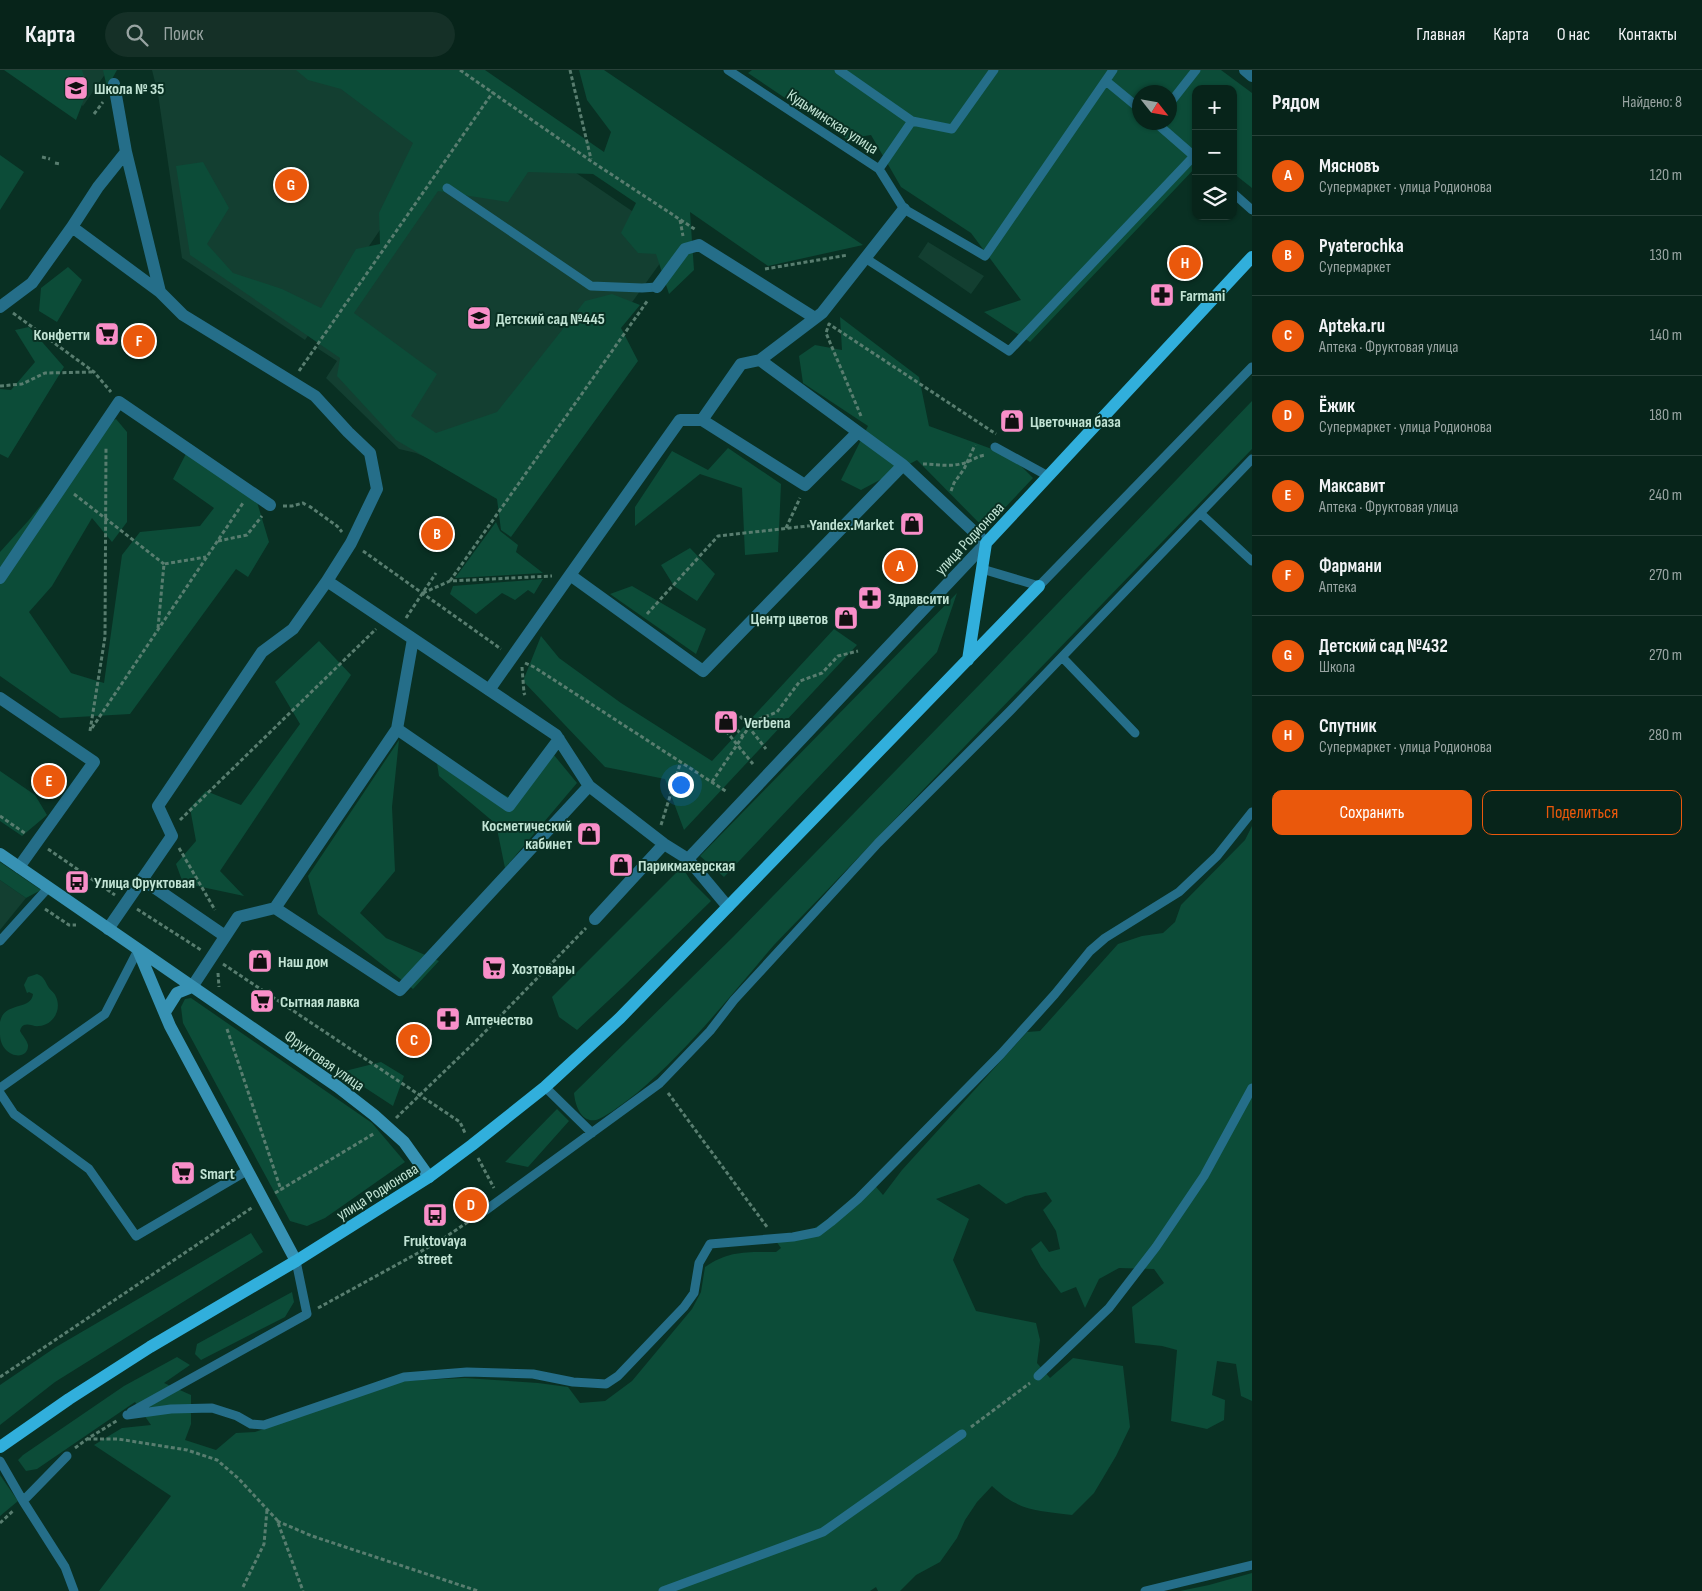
<!DOCTYPE html>
<html lang="ru">
<meta charset="utf-8">
<style>
:root{--surface:#07241a;--page:#153027;--text:#f1f3f6;--muted:#98a4a2;--line:#284139;--accent:#ea580c}
body{margin:0;font-family:"Sofia Sans Condensed",sans-serif;background:var(--page);color:var(--text)}
.controls{position:absolute;right:15px;top:15px;display:grid;overflow:hidden;border-radius:10px;box-shadow:0 1px 4px #0004}
.controls button{width:45px;height:45px;display:grid;place-items:center;padding:0;border:0;border-bottom:1px solid var(--line);background:var(--surface);color:var(--text);font:25px sans-serif}
.compass{position:absolute;left:1132px;top:15px;width:45px;height:45px;border-radius:50%;background:var(--surface);box-shadow:0 1px 4px #0004;rotate:121deg}
.you{position:absolute;left:680px;top:714px;width:18px;height:18px;margin:-12px;border:4px solid #fff;border-radius:50%;background:#1a73e8;box-shadow:0 0 0 8px #1a73e833}
.badge{display:grid;place-items:center;width:32px;height:32px;border-radius:50%;background:var(--accent);color:#fff;font-size:16px;font-weight:700}
.pin{position:absolute;translate:-50% -50%;border:2px solid #fff;box-shadow:0 1px 5px #0006}
.list{margin:0;padding:0;list-style:none}
h2{display:flex;justify-content:space-between;align-items:center;height:65px;margin:0;padding:0 20px;font-size:21px}
h2 small{font-size:16px;font-weight:400;color:var(--muted)}
.list li{display:grid;grid-template-columns:32px 1fr auto;gap:15px;align-items:center;box-sizing:border-box;height:80px;padding:0 20px;border-top:1px solid var(--line)}
.list b{display:block;font-size:19px;white-space:nowrap}
.list p{margin:0;font-size:16px;white-space:nowrap;color:var(--muted)}
.list em{font-size:16px;font-style:normal;color:var(--muted)}
.actions{display:flex;gap:10px;padding:15px 20px}
.actions a{flex:1;padding:11px 0;border:1px solid var(--accent);border-radius:10px;text-align:center;font-size:18px;color:var(--accent)}
.actions .main{background:var(--accent);color:#fff}
.icon{flex:none;width:28px;height:28px;fill:none;stroke:currentColor;stroke-width:2;stroke-linecap:round;stroke-linejoin:round}
.map{position:relative;flex:none;width:1252px;height:1521px;overflow:hidden}
header{display:flex;align-items:center;gap:30px;box-sizing:border-box;height:70px;padding:0 25px;background:var(--surface);border-bottom:1px solid var(--line)}
header strong{font-size:24px}
nav{display:flex;gap:28px;margin-inline-start:auto;font-size:18px}
.search{width:350px;height:45px;background:var(--page);display:flex;align-items:center;gap:12px;box-sizing:border-box;padding:0 18px;border-radius:28px;color:var(--muted);font-size:19px}
main{display:flex}
aside{flex:1;background:var(--surface)}
.map>svg:first-child{display:block}
</style>
<header>
<strong>Карта</strong>
<div class="search"><svg class="icon" aria-label="search" viewBox="0 0 24 24"><circle cx="10" cy="10" r="6"/><path d="M15 15l6 6"/></svg>Поиск</div>
<nav><a>Главная</a><a>Карта</a><a>О нас</a><a>Контакты</a></nav>
</header>
<main>
<div class="map">
<svg width="1252" height="1521" viewBox="0 0 1252 1521">
<rect width="100%" height="100%" fill="#093023"/>
<path fill="#133f31" d="M31,0H108L83,36Z
M152,0H395L461,41L305,270L182,188L158,24Z
M484,40L676,171L498,419L416,383L399,379L326,308L337,291L317,278Z
M928,172L984,206L971,224L918,187Z
M0,810L26,828L0,860Z"/>
<path fill="#0c4c38" fill-rule="evenodd" d="M4,0H82L88,19L76,50Z
M103,0H117L107,18Z
M296,0H485L604,82L611,62L587,30L579,0H604L863,175L768,196L690,142L694,200L669,224L656,184L638,183L621,163L636,133L593,104L528,102L508,132L438,121L354,243L437,304L411,346L436,363L497,342L585,231L612,224L640,235L621,258L638,291L511,467L501,460L497,429L396,370L337,306L340,288L190,185L176,96L203,92L229,138L207,174L233,203L282,219L321,238L356,179L380,174L379,143L413,73L341,19L308,10Z
M752,0H1221L1252,23V118L1233,103V19H1196V97L1030,272L984,242L1021,230L971,163L901,117L871,65L846,69L748,3ZM1140,22H1170V52H1140Z
M0,85L24,102L0,140Z
M68,197L82,210L57,252L39,241L41,218Z
M840,247L919,307L929,356L1011,386L1033,408L985,459L917,390L861,420L841,410L868,356L803,313L799,286L815,275L842,280Z
M29,257L64,297L8,388L0,384V319L11,320L35,292L15,260Z
M1252,331V379C1112,524 971,669 832,815C813,835 793,855 774,875C730,926 689,979 637,1023C629,1029 605,1048 596,1050C581,1053 575,1035 574,1023L733,867L984,610Z
M116,349L127,362V452L112,472L92,448L52,516L29,542L71,603L104,613L122,485L140,462L200,456L214,438L173,409L191,374L254,422L269,472L248,507L236,499L130,644L60,648L0,606V482L29,450L106,354Z
M728,378L781,414L778,482L745,485L742,418L700,404L635,456V437L672,381L708,400Z
M496,452L500,461L518,475L516,482L543,503L455,508Z
M690,478L715,504L697,531L674,516L661,495Z
M543,509L534,524L528,520L515,530L502,523L476,544L450,524L453,516Z
M632,516L706,559L696,584L610,524Z
M957,523L937,582L724,807L700,786Z
M834,559L857,575L684,760L665,709L605,697L523,611L541,566L559,588L621,633L712,691Z
M319,571L351,605L220,801L244,826L183,813L176,794L196,771L190,738L206,721L241,735L300,654L275,612Z
M399,670L392,737L395,801L360,843L386,868L439,891L413,919L318,844L308,806Z
M549,679L577,713L505,798L496,754L439,706L437,693L519,732Z
M0,701L35,725L47,745L22,766L0,751Z
M1252,756V1331L1241,1326L1236,1294L1217,1291L1212,1325L1225,1330L1224,1350L1207,1359L1171,1351L1177,1280L1162,1276L1135,1273L1132,1237L1164,1213L1154,1199L1119,1198L1099,1209L1085,1238L1076,1217L1061,1223L1041,1197L1031,1179L1041,1171L1049,1182L1060,1179L1056,1161L1043,1140L1052,1131L1046,1122L1025,1126L1006,1134L979,1114L936,1129L969,1149L953,1190L976,1241L1036,1253L1040,1270L1037,1293L1050,1308L1073,1288L1123,1296L1130,1357L1116,1386L1094,1423L1072,1445C1036,1440 1020,1442 992,1416L977,1432L965,1450L957,1468L940,1492L916,1505L900,1521H878L876,1517L870,1521H99L171,1426L94,1375L122,1358L151,1355L135,1332L37,1399L26,1401L18,1390L23,1385L124,1316L177,1287L190,1295L164,1313L191,1325V1354L185,1370L216,1380L236,1363L255,1362L402,1311L465,1308L538,1313L568,1317L580,1333L605,1331L632,1311L692,1239L701,1222L705,1197C729,1180 749,1182 776,1182L781,1178L773,1167L812,1160L835,1144L871,1111L883,1125L902,1100L1027,962L1040,961L1118,874L1142,866L1163,863L1175,852L1181,835L1245,770Z
M0,792L41,820L26,828L0,810Z
M682,797L691,811L711,831L624,916L577,960L559,947L552,927Z
M37,904C45,907 45,912 49,918C52,922 55,923 56,927C62,940 53,955 39,956C34,957 29,953 24,955C21,957 21,958 20,961C22,965 27,970 28,975C29,992 0,988 0,964C0,960 0,956 0,952C4,931 31,941 33,924L29,922L27,923L24,915L28,907Z
M191,928L372,1053L405,1092L325,1148L307,1156L290,1151L183,953L181,937L185,929Z
M381,992L404,1006L393,1036L341,1002Z
M557,1039L569,1051L528,1097L505,1092Z
M251,1163L263,1182L55,1312L0,1355V1315L56,1277Z
M292,1222L294,1232L285,1247L201,1290L195,1284L197,1274Z
M0,1405L18,1431L0,1446Z
M1252,1503V1521H1180L1209,1515Z"/>
<g fill="none" stroke-linecap="round" stroke-linejoin="round">
<path stroke="#587d6f" stroke-width="3" stroke-dasharray="4 2.5" stroke-linecap="butt" d="M460,0L591,91L696,160
M570,0L591,89
M94,44L103,32
M42,87L50,89
M55,93L61,94
M680,150L683,166
M765,199L848,185
M13,243L94,302L111,322
M299,301L493,22
M0,316L22,314L45,303L93,302
M861,346L826,263L829,254L996,364
M923,394C935,394 948,397 960,394C969,393 978,385 986,385
M951,421L954,413L964,399L975,375
M74,424L164,494
M283,436H292L303,433L306,435
M309,436L337,456L342,462
M786,458L800,428
M218,471L247,465L262,446
M363,481L501,579
M450,511L648,230
M423,523L450,511L552,506
M647,544L718,466L826,454
M406,548L436,503
M158,558L164,494L206,487
M525,593L534,597L727,722
M522,597L524,623L525,625
M740,646L766,679
M747,654L777,642L800,611L822,603L838,586L858,581
M732,655L743,666
M92,658L243,433
M90,661L105,567L106,378
M726,661L753,694
M712,712L749,657
M0,746L26,764
M180,750L376,559
M661,755L681,691
M179,778L215,840
M48,779L115,825
M45,839L69,855H76
M137,839L201,880
M223,894L460,1052L465,1063
M218,903L219,917
M227,959L281,1120
M668,1023L767,1157
M396,1048L476,971L586,858
M478,1088L494,1118
M275,1123L375,1063
M318,1238L438,1172L477,1146
M0,1307L253,1137
M971,1357L1030,1313
M87,1369H118L187,1380L217,1390L239,1409L277,1450L303,1521
M75,1378L87,1369L118,1350
M277,1451L312,1466L478,1521
M0,1453L14,1440
M243,1517L264,1474L267,1440"/>
<path stroke="#256e89" stroke-width="9" d="M728,0L879,99L904,139L985,186L1113,0
M839,0L912,51L952,59L994,0
M1106,11L1140,39
M1170,33L1196,0
M1155,52L1194,86
M879,99L912,51
M447,118L591,216L642,218L657,217
M1233,123L1252,140
M865,188L1009,281L1194,86L1196,87
M995,377L1048,406
M1200,443L1252,491
M982,499L1039,516L1252,297
M1062,587L1135,663
M0,871L48,818
M545,1017L592,1063
M0,1018L105,944L138,880
M0,1023L14,1044L89,1099L136,1166L248,1100
M486,1140L660,1013L710,961L734,930L878,773L1010,641L1252,389
M1038,1306L1109,1238L1156,1177L1204,1106L1252,1018
M131,1342L307,1244L296,1191
M127,1345L171,1339L212,1338L237,1346L251,1354L264,1355L404,1307L467,1302L533,1304L573,1312L606,1314L618,1306L684,1237L694,1223L699,1193L710,1174L793,1167L818,1162L831,1152L858,1129L1001,984L1055,924L1090,881L1105,868L1179,822L1217,786L1252,742
M0,1391L23,1431L65,1497L74,1521
M23,1431L67,1386
M663,1521L823,1462L962,1364
M1145,1521L1252,1495"/>
<path stroke="#256e89" stroke-width="12" d="M1245,0L1252,6
M126,82L160,222
M72,157L98,117L126,82L114,14
M657,217L685,179L699,175L815,248
M0,237L32,213L72,157L160,222L183,245L315,326L348,362L370,383L377,419L351,473L327,511L293,559L262,582L158,736L172,766L108,859
M760,290L903,395
M702,350L805,415L858,362
M570,505L680,350H702L741,294L760,290L822,243L904,139
M0,508L119,332L270,435
M327,511L556,665L589,716
M489,620L570,505L703,601L903,395L986,473L688,789L728,837
M0,628L94,692L19,797
M397,659L413,569
M142,809L225,866
M275,838L397,659L509,736L559,669
M595,849L664,774
M192,917L238,847L275,838L400,920L589,716L664,774L688,789"/>
<path stroke="#3792b4" stroke-width="12" d="M0,784L338,1017L374,1045L404,1072L429,1107
M138,880L170,956L296,1191
M165,942L177,923L192,917"/>
<path stroke="#31afdc" stroke-width="12" d="M968,590L986,473L1252,187
M0,1377L69,1329L150,1277L296,1191L429,1107L472,1075L545,1017L620,948L1039,516"/>
</g>
<defs>
<symbol id="school-square" viewBox="-11 -11 22 22"><rect x="-9" y="-9" width="18" height="18" rx="4" fill="#f98fc9" stroke="#093023"/><path d="M0-5L7-2L0 1L-7-2ZM-4 1L0 2.5L4 1V4Q0 6-4 4Z" fill="#111"/></symbol>
<symbol id="pharmacy-square" viewBox="-11 -11 22 22"><rect x="-9" y="-9" width="18" height="18" rx="4" fill="#f98fc9" stroke="#093023"/><path d="M-2-6h4v4h4v4h-4v4h-4v-4h-4v-4h4Z" fill="#111"/></symbol>
<symbol id="supermarket-square" viewBox="-11 -11 22 22"><rect x="-9" y="-9" width="18" height="18" rx="4" fill="#f98fc9" stroke="#093023"/><path d="M-6-5.5h2.5l.6 2H6L4.5 2H-2.5L-4.4-4H-6ZM-1.5 3.2a1.3 1.3 0 1 0 .1 0ZM3 3.2a1.3 1.3 0 1 0 .1 0Z" fill="#111"/></symbol>
<symbol id="shop-square" viewBox="-11 -11 22 22"><rect x="-9" y="-9" width="18" height="18" rx="4" fill="#f98fc9" stroke="#093023"/><path d="M-5-2.5h2.3a2.7 3.5 0 0 1 5.4 0H5L5.5 6h-11ZM-1.5-2.5h3a1.5 2.3 0 0 0-3 0Z" fill="#111"/></symbol>
<symbol id="bus-square" viewBox="-11 -11 22 22"><rect x="-9" y="-9" width="18" height="18" rx="4" fill="#f98fc9" stroke="#093023"/><path d="M-5-6H5V4H4V6H2V4H-2V6H-4V4H-5ZM-3.5-4V0h7V-4ZM-3.5 1.2v1.5H-2V1.2ZM2 1.2v1.5H3.5V1.2Z" fill="#111"/></symbol>
</defs>
<g fill-rule="evenodd">
<use href="#school-square" x="62" y="4" width="28" height="28"/>
<use href="#pharmacy-square" x="1148" y="211" width="28" height="28"/>
<use href="#school-square" x="465" y="234" width="28" height="28"/>
<use href="#supermarket-square" x="93" y="250" width="28" height="28"/>
<use href="#shop-square" x="998" y="337" width="28" height="28"/>
<use href="#shop-square" x="898" y="440" width="28" height="28"/>
<use href="#pharmacy-square" x="856" y="514" width="28" height="28"/>
<use href="#shop-square" x="832" y="534" width="28" height="28"/>
<use href="#shop-square" x="712" y="638" width="28" height="28"/>
<use href="#shop-square" x="575" y="750" width="28" height="28"/>
<use href="#shop-square" x="607" y="781" width="28" height="28"/>
<use href="#bus-square" x="63" y="798" width="28" height="28"/>
<use href="#shop-square" x="246" y="877" width="28" height="28"/>
<use href="#supermarket-square" x="480" y="884" width="28" height="28"/>
<use href="#supermarket-square" x="248" y="917" width="28" height="28"/>
<use href="#pharmacy-square" x="434" y="935" width="28" height="28"/>
<use href="#supermarket-square" x="169" y="1089" width="28" height="28"/>
<use href="#bus-square" x="421" y="1131" width="28" height="28"/>
</g>
<g text-anchor="middle" stroke-width="4" stroke-linejoin="round" paint-order="stroke">
<g font-size="16" font-weight="bold" fill="#c1e3d4" stroke="#093023" text-anchor="start">
<text x="94" y="24">Школа № 35</text>
<text x="1180" y="231">Farmani</text>
<text x="496" y="254">Детский сад №445</text>
<text x="90" y="270" text-anchor="end">Конфетти</text>
<text x="1030" y="357">Цветочная база</text>
<text x="894" y="460" text-anchor="end">Yandex.Market</text>
<text x="888" y="534">Здравсити</text>
<text x="828" y="554" text-anchor="end">Центр цветов</text>
<text x="744" y="658">Verbena</text>
<text x="572" y="761" text-anchor="end">Косметический<tspan x="572" dy="18">кабинет</tspan></text>
<text x="638" y="801">Парикмахерская</text>
<text x="94" y="818">Улица Фруктовая</text>
<text x="278" y="897">Наш дом</text>
<text x="512" y="904">Хозтовары</text>
<text x="280" y="937">Сытная лавка</text>
<text x="466" y="955">Аптечество</text>
<text x="200" y="1109">Smart</text>
<text x="435" y="1176" text-anchor="middle">Fruktovaya<tspan x="435" dy="18">street</tspan></text>
</g>
<g font-size="16" fill="#c1e3d4" stroke="#093023">
<text transform="translate(833 51) rotate(33)" y="6">Кудьминская улица</text>
<text transform="translate(969 468) rotate(-47)" y="6">улица Родионова</text>
<text transform="translate(325 990) rotate(35)" y="6">Фруктовая улица</text>
<text transform="translate(377 1121) rotate(-32)" y="6">улица Родионова</text>
</g>
</g>
</svg>
<div class="controls">
<button>+</button>
<button>−</button>
<button><svg class="icon" aria-label="layers" viewBox="0 0 24 24"><path d="M12 4l9 5-9 5-9-5zM3 14l9 5 9-5"/></svg></button>
</div>
<svg class="compass" viewBox="-18 -18 36 36"><path d="M0-13l5 13h-10z" fill="#e53935"/><path d="M0 13l5-13h-10z" fill="#98a4a2"/></svg>
<div class="you"></div>
<div class="pin badge" style="left:900px;top:496px">A</div>
<div class="pin badge" style="left:437px;top:464px">B</div>
<div class="pin badge" style="left:414px;top:970px">C</div>
<div class="pin badge" style="left:471px;top:1135px">D</div>
<div class="pin badge" style="left:49px;top:711px">E</div>
<div class="pin badge" style="left:139px;top:271px">F</div>
<div class="pin badge" style="left:291px;top:115px">G</div>
<div class="pin badge" style="left:1185px;top:193px">H</div>
</div>
<aside>
<h2>Рядом<small>Найдено: 8</small></h2>
<ul class="list">
<li><span class="badge">A</span><div><b>Мясновъ</b><p>Супермаркет · улица Родионова</p></div><em>120 m</em></li>
<li><span class="badge">B</span><div><b>Pyaterochka</b><p>Супермаркет</p></div><em>130 m</em></li>
<li><span class="badge">C</span><div><b>Apteka.ru</b><p>Аптека · Фруктовая улица</p></div><em>140 m</em></li>
<li><span class="badge">D</span><div><b>Ёжик</b><p>Супермаркет · улица Родионова</p></div><em>180 m</em></li>
<li><span class="badge">E</span><div><b>Максавит</b><p>Аптека · Фруктовая улица</p></div><em>240 m</em></li>
<li><span class="badge">F</span><div><b>Фармани</b><p>Аптека</p></div><em>270 m</em></li>
<li><span class="badge">G</span><div><b>Детский сад №432</b><p>Школа</p></div><em>270 m</em></li>
<li><span class="badge">H</span><div><b>Спутник</b><p>Супермаркет · улица Родионова</p></div><em>280 m</em></li>
</ul>
<div class="actions"><a class="main">Сохранить</a><a>Поделиться</a></div>
</aside>
</main>
